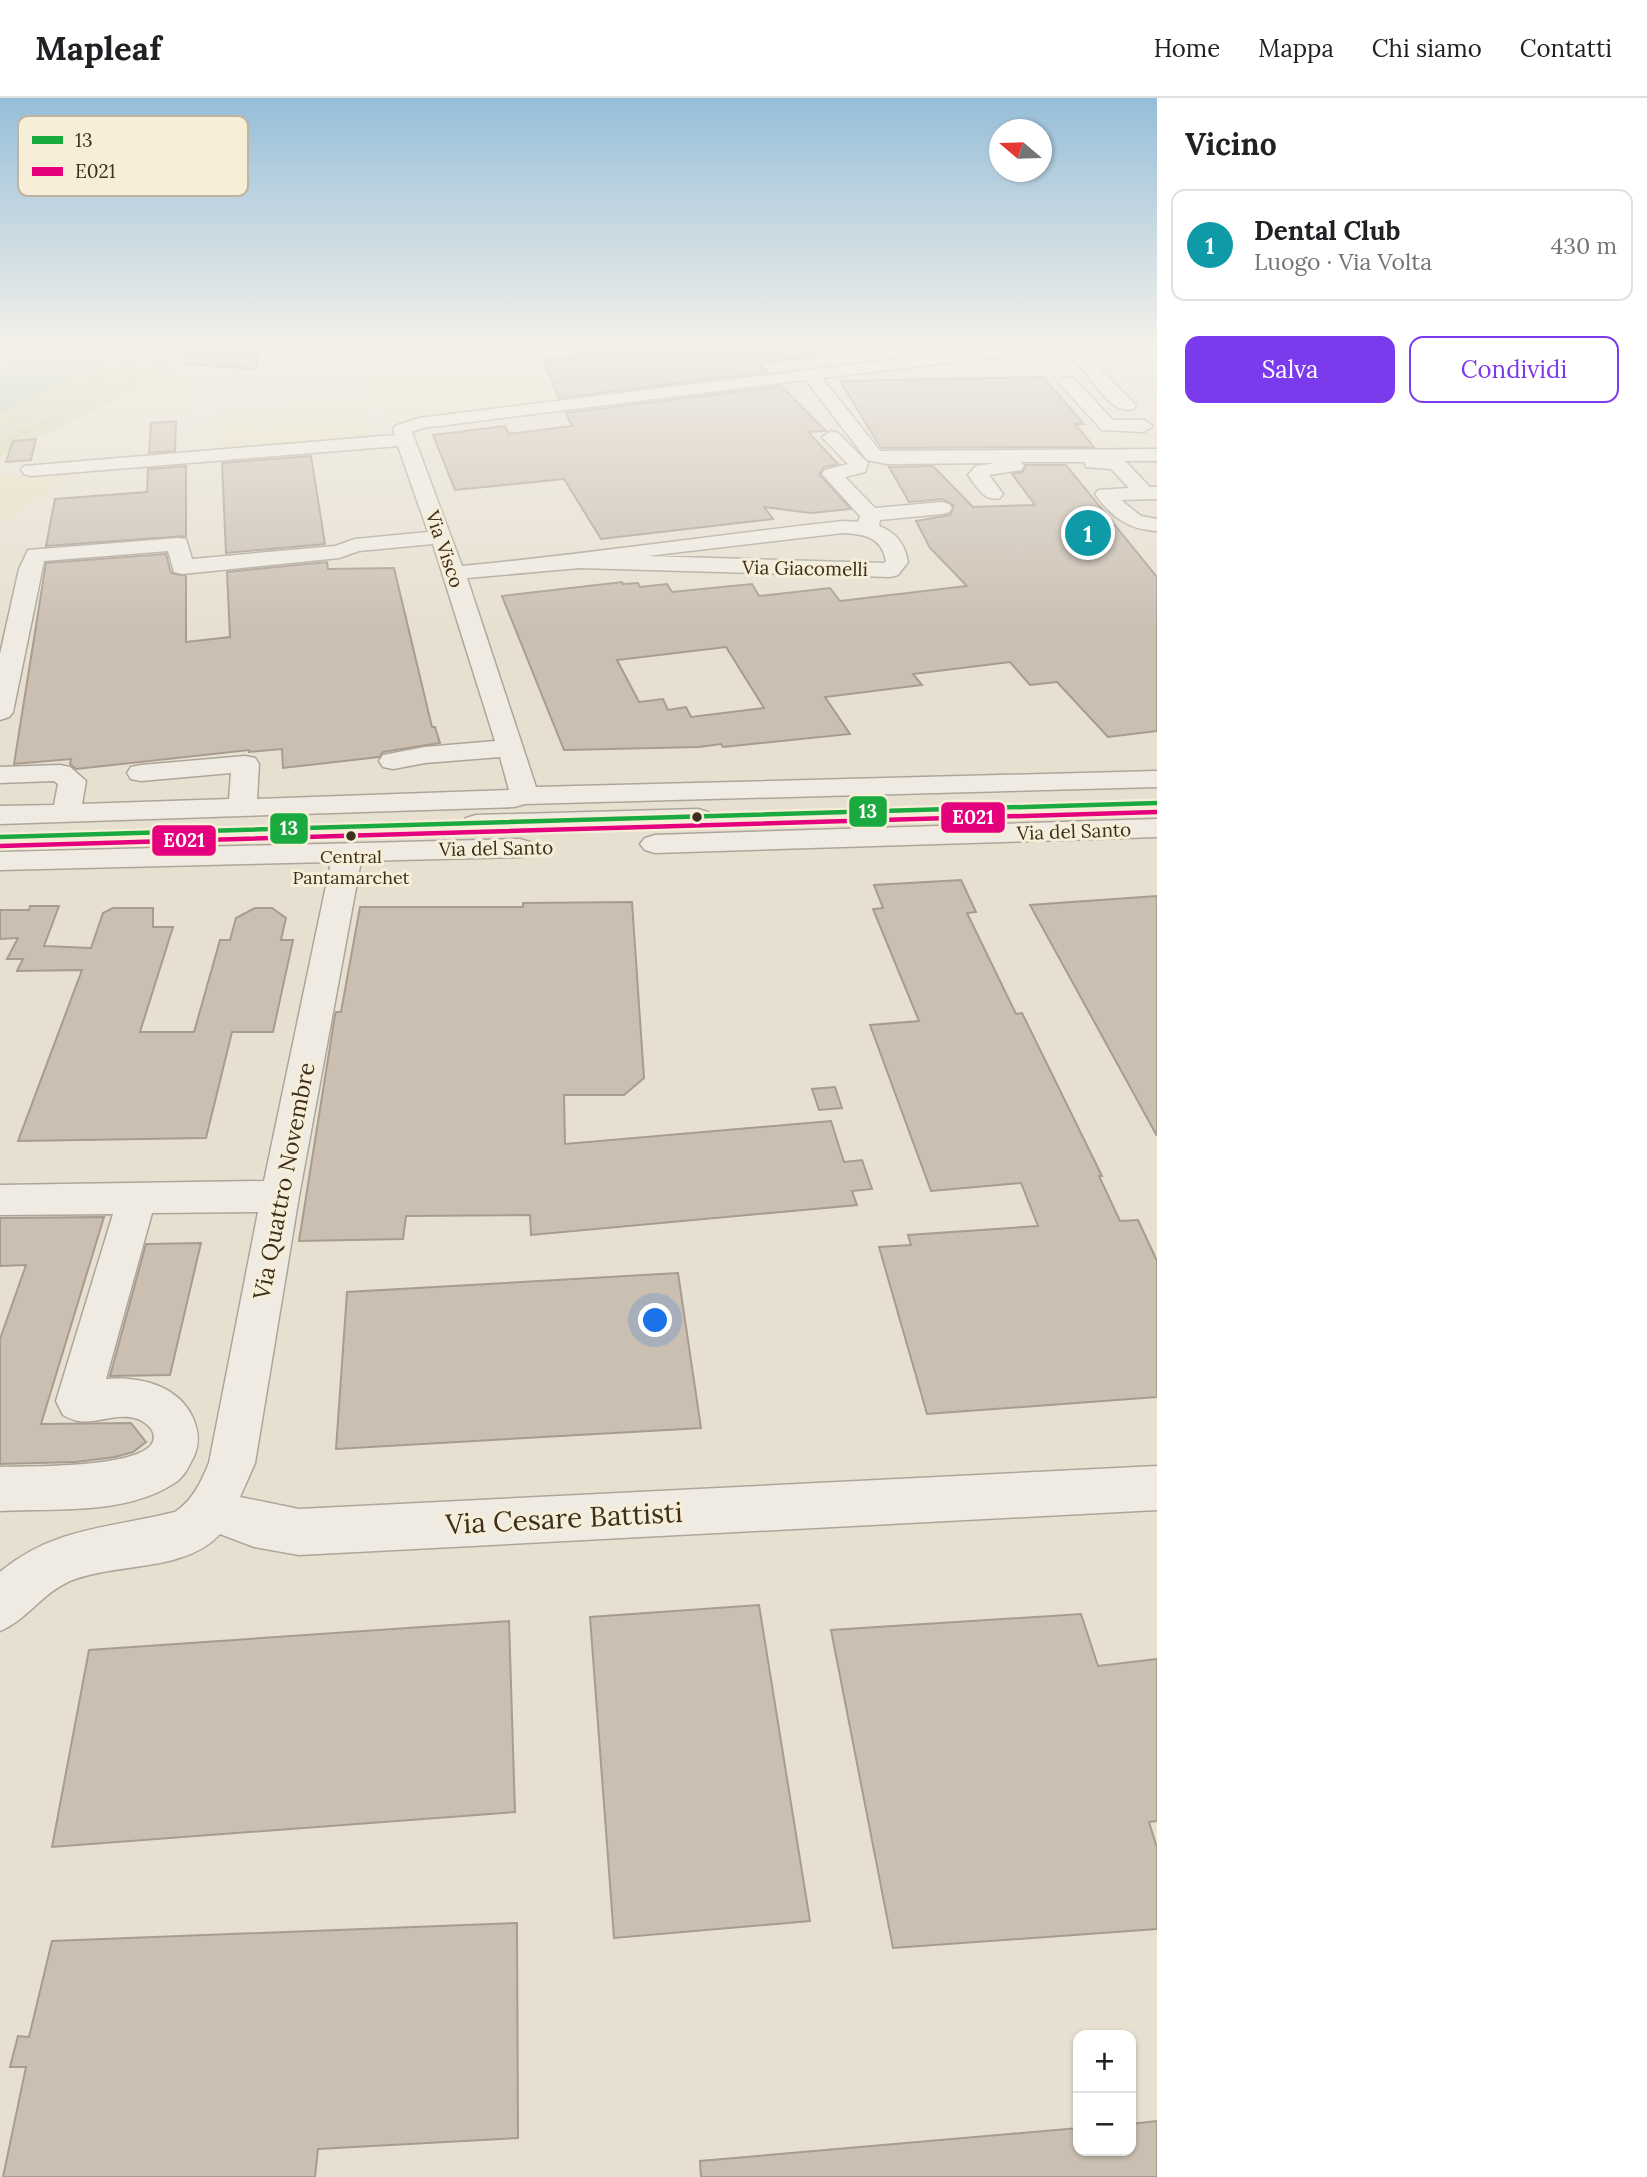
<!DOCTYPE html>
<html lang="it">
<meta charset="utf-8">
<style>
:root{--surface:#fff;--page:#f2f2f2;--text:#202124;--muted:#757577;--line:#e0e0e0;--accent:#7c3aed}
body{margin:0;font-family:Lora,serif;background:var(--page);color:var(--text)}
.controls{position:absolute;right:21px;bottom:21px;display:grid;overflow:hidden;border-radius:14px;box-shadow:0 2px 5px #0004}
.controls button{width:63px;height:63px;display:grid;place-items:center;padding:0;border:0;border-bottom:2px solid var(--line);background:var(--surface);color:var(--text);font:35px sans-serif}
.compass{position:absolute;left:989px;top:21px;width:63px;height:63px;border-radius:50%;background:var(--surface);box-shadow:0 2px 5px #0004;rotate:289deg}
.you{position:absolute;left:656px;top:1223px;width:24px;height:24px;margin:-18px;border:5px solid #fff;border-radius:50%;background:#1a73e8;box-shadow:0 0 0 10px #1a73e833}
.badge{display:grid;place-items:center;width:46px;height:46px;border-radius:50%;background:var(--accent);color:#fff;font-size:23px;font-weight:700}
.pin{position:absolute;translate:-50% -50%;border:4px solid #fff;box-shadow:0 2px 7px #0006}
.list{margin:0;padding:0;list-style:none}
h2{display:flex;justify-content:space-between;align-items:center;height:91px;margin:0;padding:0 28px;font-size:30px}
h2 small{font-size:23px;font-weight:400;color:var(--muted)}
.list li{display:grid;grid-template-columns:46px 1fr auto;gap:21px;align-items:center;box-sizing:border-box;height:112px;margin:0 14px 14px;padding:0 14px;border:2px solid var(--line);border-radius:14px}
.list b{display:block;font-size:26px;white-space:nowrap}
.list p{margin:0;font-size:23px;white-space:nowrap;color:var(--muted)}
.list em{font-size:23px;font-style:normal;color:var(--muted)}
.actions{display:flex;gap:14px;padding:21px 28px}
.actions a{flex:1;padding:16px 0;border:2px solid var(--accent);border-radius:14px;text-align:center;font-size:24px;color:var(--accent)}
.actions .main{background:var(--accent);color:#fff}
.map{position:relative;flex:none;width:1157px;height:2079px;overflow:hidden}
header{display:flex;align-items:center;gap:42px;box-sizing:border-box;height:98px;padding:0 35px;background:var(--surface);border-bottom:2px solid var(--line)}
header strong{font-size:33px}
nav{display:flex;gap:38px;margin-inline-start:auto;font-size:24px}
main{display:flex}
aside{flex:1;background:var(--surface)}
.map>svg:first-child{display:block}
</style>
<header>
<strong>Mapleaf</strong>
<nav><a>Home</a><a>Mappa</a><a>Chi siamo</a><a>Contatti</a></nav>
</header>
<main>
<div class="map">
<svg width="1157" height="2079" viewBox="0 0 1157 2079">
<rect width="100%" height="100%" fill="#e7e0d1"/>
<path fill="#e6dfc2" d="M229,243H357L360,260L217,270L186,268L193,270L190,315L75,323L184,269L185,268Z
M361,243H563L363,258Z
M795,243H1058L828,270Z
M530,249L554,302L387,323L361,262Z
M361,303L373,342L262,351L257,311Z
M255,312L259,351L219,355V315Z
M93,368L0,425V379Z"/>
<path fill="#d6d7b3" d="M0,243H66L0,272Z
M144,243H225L174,272L0,359V316Z"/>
<path fill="#bcccc2" d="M66,243H144L0,316V272Z"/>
<path fill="#cbbfb2" stroke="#a89c90" stroke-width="2" fill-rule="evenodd" d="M619,243H816V258L759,265L768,274L559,300L543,262L577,261L566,249Z
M260,247L256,271L185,266V252Z
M1043,279L1084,326H1075L1094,349L881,350L840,283Z
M781,288L826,333L808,334L838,366L824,369L819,376L851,411L811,415L764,409L773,421L601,441L564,381L455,392L433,337L505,328L509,336L572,328L566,315Z
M176,323L175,353L149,355L151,325Z
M36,341L31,362L6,364L13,343Z
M311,358L325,446L226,455L222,365Z
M1026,367H1066L1157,479V633L1108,639L1057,584L1030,587L1010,564L913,576L922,587L825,599L850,636L723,649L721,646L699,649L564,652L502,498L622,484L623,486L638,485L640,489L667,486L672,494L752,486L759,498L830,490L840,503L967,488L930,450L916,423L950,417L954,408L943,401L909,404L889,369L933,368L973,409L1035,407L1012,376L1023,374ZM726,549L764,610L691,619L686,609L668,612L663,601L639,604L617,562Z
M186,368V438L46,448L55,401L147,394L148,371Z
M166,456L171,475L186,478V544L230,539L227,474L327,464L328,471L394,470L432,629H435L440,645L383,654L379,659L283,670L282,651L249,654V652L76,671L70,666L71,661L14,666L46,465Z
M961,782L976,814L967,815L1016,916L1022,915L1102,1078H1099L1120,1123L1138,1122L1157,1163V1299L927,1316L879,1149L911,1147L908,1137L1038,1128L1021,1085L931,1093L870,927L919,923L873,811L883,810L874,787Z
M1157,798V1038L1030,807Z
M632,804L644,980L624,997H564L565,1046L831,1023L844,1064L862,1062L872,1091L852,1093L857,1107L531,1137L530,1117L406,1118L403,1141L299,1143L335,917L336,914H341L360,809H523V805Z
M30,808H59L44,848L91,850L103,815L113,810H153V829H173L140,934H194L220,842H230L236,820L255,810H272L286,820L281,842H293L273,934H232L206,1040L18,1043L82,872L17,873L23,861H7L18,840L0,841V812H29Z
M835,989L842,1010L819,1012L812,991Z
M104,1119L41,1326L131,1325L146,1344L133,1354L115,1359L76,1364L0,1366V1241L26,1167L0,1168V1120Z
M201,1145L170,1277L110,1278L146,1146Z
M678,1175L701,1330L336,1351L347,1194Z
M759,1507L810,1823L614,1840L590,1519Z
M1081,1516L1098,1568L1157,1561V1723L1149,1724L1157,1750V1831L893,1850L831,1532Z
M509,1523L515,1714L52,1749L89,1552Z
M517,1825L518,2040L318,2051L315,2079H3L26,1969H10L18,1938L29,1939L52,1843Z
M1157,2023V2079H701L700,2063L1078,2030V2053H1131V2026Z"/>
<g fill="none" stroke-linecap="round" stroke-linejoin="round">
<defs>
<path id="minor" d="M1037,244L1061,245L1081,252L1136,307L1133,311C1104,318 1089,266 1065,256C1057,253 1046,254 1037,254L822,280L880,353L1157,351V363H1125L1150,389H1157V401L1121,402L1141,418L1157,421V433C1129,432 1111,419 1095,396L1098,392L1129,390L1111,371L1086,369L1084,364H1021L1024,368L1021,372L989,377L1003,396L1000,400C984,404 977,389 968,377L976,368L996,365L887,366L867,362L806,282L423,330L412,334L462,468C590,456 716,437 843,423L858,424L860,418L822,376L825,372L848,366L822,339L831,333L838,335L868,365L865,374L845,379L875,410L942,404L949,406L952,410L949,414L942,416L880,422L879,428C896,434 905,446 908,464L898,477L890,479L580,470L467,480L536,689L1157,673V689L525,706L514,709L0,726V708L54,707L58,686L54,683L0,685V669L60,667L70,669L86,683L82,706L229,701L231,675L141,683L131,681L127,675L131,669L141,667L245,658L255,660L259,666L257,701L509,692L500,659L425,665L393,671L383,669L379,663L383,657L425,649L495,643L433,446L359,453L339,460L182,476L174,474L168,453L44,463L13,614L9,619L0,622V556L19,471L28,452L178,440L186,441L192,461L335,448L355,441L428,434L398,348L31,378L24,376L21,372L24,368L395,337L393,332L395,328L419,320ZM843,435C864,436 882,439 886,463L884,465L647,458Z
M1067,279L1073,280L1113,322H1144L1153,328L1144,334L1102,332L1058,284Z
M698,711L708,714L712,720L708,726L698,729L476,735L466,732L462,726L466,720L476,717Z
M1157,721V739L655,755L645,752L640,746L645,740L655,737Z
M520,741L530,744L535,750L530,756L520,759L361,763L299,1098L255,1365L240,1399L299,1411L1157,1368V1412L299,1457L254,1449L220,1436C184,1475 116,1464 70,1483C42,1495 27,1522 0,1533V1474C54,1429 111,1430 175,1414C193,1402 201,1384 209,1365L258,1114L152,1115L106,1281C139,1278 178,1287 193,1320C198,1332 200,1343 195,1356C189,1368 185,1379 173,1386C124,1417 56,1410 0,1413V1369C21,1368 166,1372 153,1335C152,1329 143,1323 138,1321C118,1314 97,1326 78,1323C73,1322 67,1319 63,1317L56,1303L113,1116L0,1117V1087L264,1083L331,764L0,772V754Z"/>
</defs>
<use href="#minor" stroke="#ada599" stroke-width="3"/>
<path stroke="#c8c2b9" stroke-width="2" stroke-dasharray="2.5 2" stroke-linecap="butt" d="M174,261L182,243
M6,329L25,334
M0,332L174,243
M0,346L131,284L206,243"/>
<use href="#minor" fill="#efebe3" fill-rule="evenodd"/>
<defs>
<path id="bus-1" d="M0,739L1157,705"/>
<path id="bus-2" d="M0,748L1157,714"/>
</defs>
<use href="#bus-1" stroke="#f7eed8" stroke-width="9"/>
<use href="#bus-2" stroke="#f7eed8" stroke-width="9"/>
<use href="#bus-1" stroke="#1baa40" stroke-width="4.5"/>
<use href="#bus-2" stroke="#e5007d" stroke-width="4.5"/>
</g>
<linearGradient id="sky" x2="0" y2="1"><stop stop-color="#96bed9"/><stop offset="0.46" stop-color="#f4f1ea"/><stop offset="1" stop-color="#f4f1ea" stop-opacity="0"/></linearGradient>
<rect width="1157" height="534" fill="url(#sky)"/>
<g fill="#3d2e20" stroke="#f7eed8" stroke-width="2.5">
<circle cx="697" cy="719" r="6"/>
<circle cx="351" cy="738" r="6"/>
</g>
<g text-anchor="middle" stroke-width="6" stroke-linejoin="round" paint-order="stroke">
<g font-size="18" fill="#3d2e20" stroke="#f7eed8">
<text x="351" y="765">Central<tspan x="351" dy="21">Pantamarchet</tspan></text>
</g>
<g font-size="19" fill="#3d2e20" stroke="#f7eed8">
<text transform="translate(445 451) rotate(71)" y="7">Via Visco</text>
<text transform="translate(805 470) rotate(1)" y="7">Via Giacomelli</text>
<text transform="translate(1074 733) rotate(-2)" y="7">Via del Santo</text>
<text transform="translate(496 750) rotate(-1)" y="7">Via del Santo</text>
</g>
<g font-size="23" fill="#3d2e20" stroke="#f7eed8">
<text transform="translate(284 1083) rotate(-79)" y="8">Via Quattro Novembre</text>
</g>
<g font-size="28" fill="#3d2e20" stroke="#f7eed8">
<text transform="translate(564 1420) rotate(-3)" y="10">Via Cesare Battisti</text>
</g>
</g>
<rect x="18" y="18" width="230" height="80" rx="10" fill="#f7eed8" stroke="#bfb4a1" stroke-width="2"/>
<rect x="32" y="38" width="31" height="8" fill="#1baa40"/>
<rect x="32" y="69" width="31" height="9" fill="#e5007d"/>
<g font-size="19" fill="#3d2e20">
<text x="75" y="49">13</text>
<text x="75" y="80">E021</text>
</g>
<g stroke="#f7eed8" stroke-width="2.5">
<rect x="848" y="697" width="40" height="33" rx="7" fill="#1baa40"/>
<rect x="940" y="703" width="66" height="33" rx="7" fill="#e5007d"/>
<rect x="269" y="714" width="40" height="33" rx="7" fill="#1baa40"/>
<rect x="151" y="726" width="66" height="33" rx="7" fill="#e5007d"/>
</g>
<g font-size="19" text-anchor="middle" font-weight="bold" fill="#fff">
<text x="868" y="720">13</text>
<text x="973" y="726">E021</text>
<text x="289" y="737">13</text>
<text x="184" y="749">E021</text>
</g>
</svg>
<div class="controls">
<button>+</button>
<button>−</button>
</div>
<svg class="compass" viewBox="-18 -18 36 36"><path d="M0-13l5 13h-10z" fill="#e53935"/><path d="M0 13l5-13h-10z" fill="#757577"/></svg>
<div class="you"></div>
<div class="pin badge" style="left:1088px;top:435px;background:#0f9aa8">1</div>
</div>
<aside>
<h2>Vicino<small></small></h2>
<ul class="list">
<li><span class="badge" style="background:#0f9aa8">1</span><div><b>Dental Club</b><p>Luogo · Via Volta</p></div><em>430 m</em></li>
</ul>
<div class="actions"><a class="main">Salva</a><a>Condividi</a></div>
</aside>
</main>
